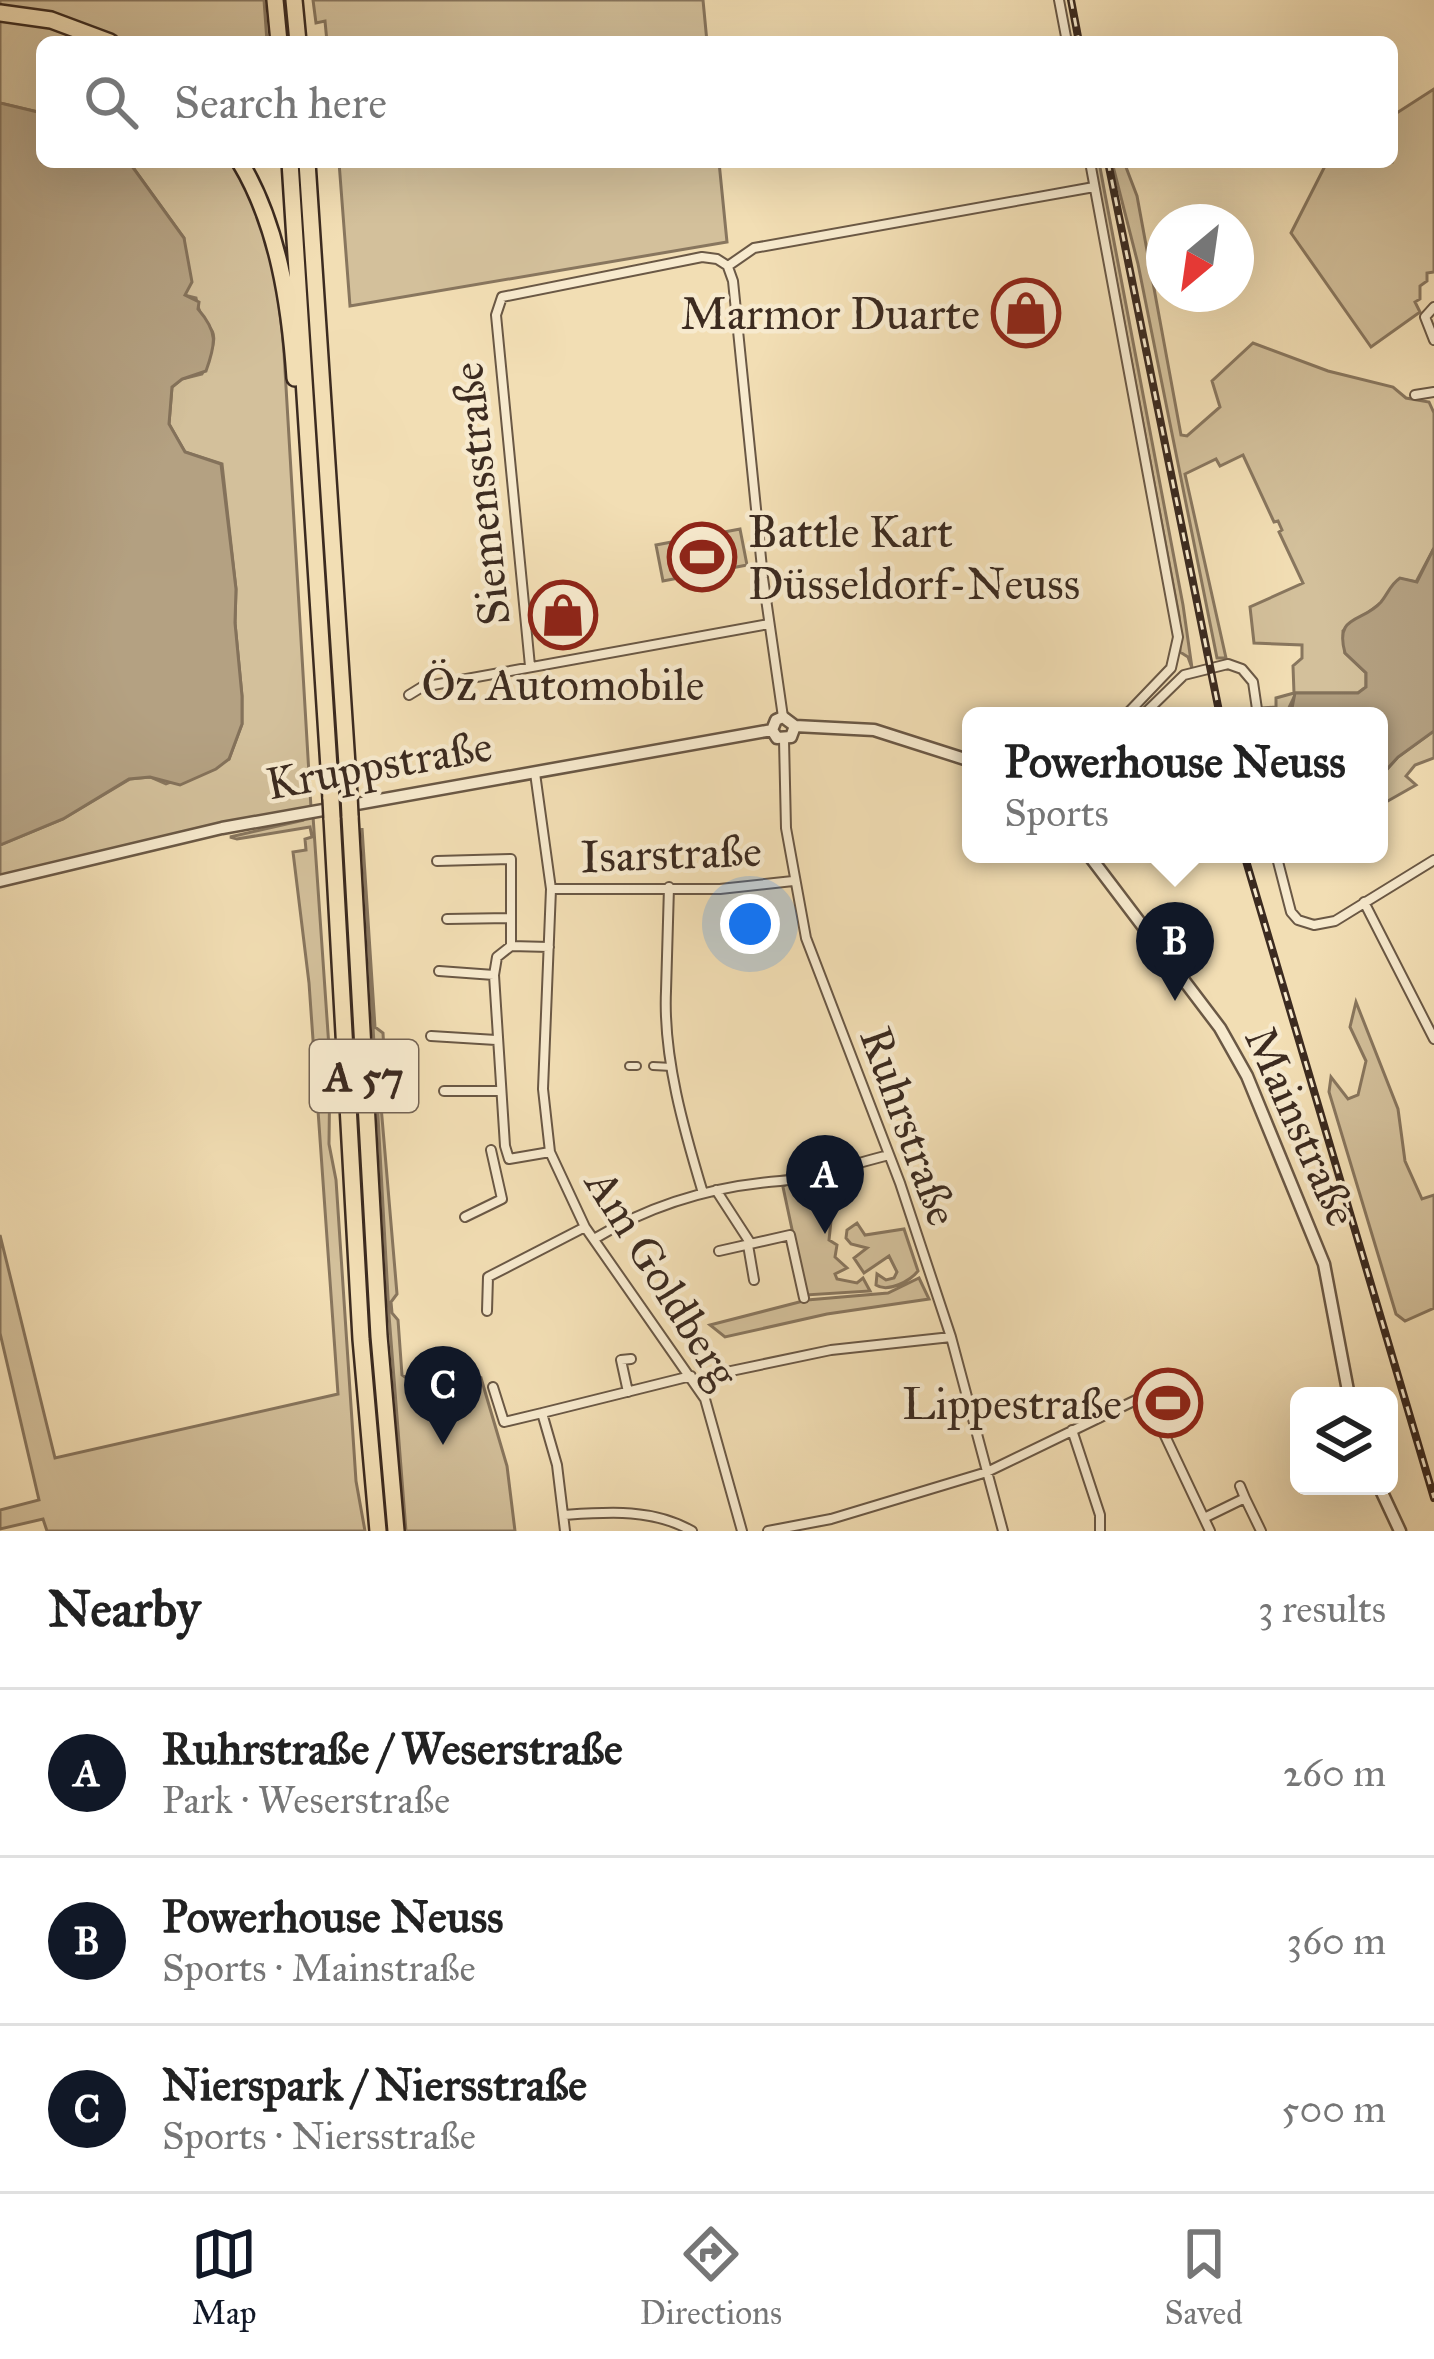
<!DOCTYPE html>
<meta charset="utf-8">
<style>
:root{--surface:#fff;--page:#f2f2f2;--text:#222;--muted:#767676;--line:#e0e0e0;--accent:#111827}
body{margin:0;font-family:"IM FELL Great Primer",serif;background:var(--page);color:var(--text)}
.controls{position:absolute;right:36px;bottom:36px;display:grid;overflow:hidden;border-radius:18px;box-shadow:0 12px 48px #0002}
.controls button{width:108px;height:108px;display:grid;place-items:center;padding:0;border:0;border-bottom:3px solid var(--line);background:var(--surface);color:var(--text);font:60px sans-serif}
.compass{position:absolute;left:1146px;top:204px;width:108px;height:108px;border-radius:50%;background:var(--surface);box-shadow:0 12px 48px #0002;rotate:209deg}
.you{position:absolute;left:750px;top:924px;width:42px;height:42px;margin:-30px;border:9px solid #fff;border-radius:50%;background:#1a73e8;box-shadow:0 0 0 18px #1a73e833}
.badge{display:grid;place-items:center;width:78px;height:78px;border-radius:50%;background:var(--accent);color:#fff;font-size:39px;font-weight:700}
.pin{position:absolute;translate:-50% -99px;filter:drop-shadow(0 3px 6px #0008)}
.pin::after{content:'';position:absolute;top:63px;width:42px;height:36px;background:inherit;clip-path:polygon(0 0,100% 0,50% 100%)}
.popup{position:absolute;left:962px;top:707px;width:426px;height:156px;box-sizing:border-box;display:grid;place-content:center;border-radius:18px;background:var(--surface);filter:drop-shadow(0 3px 9px #0005);font-size:39px;white-space:nowrap;color:var(--muted)}
.popup b{font-size:45px;color:var(--text)}
.popup::after{content:'';position:absolute;left:50%;top:100%;margin-left:-24px;border:24px solid transparent;border-top-color:var(--surface)}
.list{margin:0;padding:0;list-style:none}
h2{display:flex;justify-content:space-between;align-items:center;height:156px;margin:0;padding:0 48px;font-size:51px}
h2 small{font-size:39px;font-weight:400;color:var(--muted)}
.list li{display:grid;grid-template-columns:78px 1fr auto;gap:36px;align-items:center;box-sizing:border-box;height:168px;padding:0 48px;border-top:3px solid var(--line)}
.list b{display:block;font-size:45px;white-space:nowrap}
.list p{margin:0;font-size:39px;white-space:nowrap;color:var(--muted)}
.list em{font-size:39px;font-style:normal;color:var(--muted)}
.icon{flex:none;width:66px;height:66px;fill:none;stroke:currentColor;stroke-width:2;stroke-linecap:round;stroke-linejoin:round}
.map{position:relative;flex:none;width:1434px;height:1531px;overflow:hidden}
.search{position:absolute;background:var(--surface);box-shadow:0 12px 48px #0002;left:36px;right:36px;top:36px;height:132px;display:flex;align-items:center;gap:30px;box-sizing:border-box;padding:0 42px;border-radius:18px;color:var(--muted);font-size:45px}
.sheet{height:660px;background:var(--surface)}
nav{display:flex;justify-content:space-around;align-items:center;box-sizing:border-box;height:168px;border-top:3px solid var(--line);background:var(--surface);font-size:33px;color:var(--muted)}
nav a{display:grid;justify-items:center;gap:6px}
nav .on{color:var(--accent)}
.map>svg:first-child{display:block}
</style>
<div class="map">
<svg width="1434" height="1531" viewBox="0 0 1434 1531">
<rect width="100%" height="100%" fill="#f2deb4"/>
<filter id="stains"><feTurbulence type="fractalNoise" baseFrequency=".00167" numOctaves="4"/><feColorMatrix values="0 0 0 0 .2 0 0 0 0 .09 0 0 0 0 .02 0 0 0 .5 -.17"/></filter>
<radialGradient id="worn" r=".72"><stop offset=".6" stop-color="#630" stop-opacity="0"/><stop offset="1" stop-color="#630" stop-opacity=".3"/></radialGradient>
<path fill="#d3c09b" stroke="#88765e" stroke-width="3" d="M0,0H264L267,42H123L88,26L0,7Z
M313,0H703L707,42H327L325,21L316,23Z
M0,19L50,27L93,42H42V113L0,103Z
M1434,89V272L1427,273V281L1420,286V299L1415,302L1420,312L1371,347L1291,233L1327,162H1392V116Z
M129,162H232C268,219 279,287 284,353L311,808L0,876V845L63,819L130,779L150,777L166,784L229,759L242,724V696L235,623L236,589L222,464L185,452L169,424L172,387L182,379L202,374C228,316 204,341 196,298L184,295V238Z
M339,162H719L727,242L350,306Z
M1094,162H1099L1104,189L1183,605L1192,668L1188,657L1180,652L1179,616Z
M1112,162H1124L1137,196L1181,435L1187,436L1220,407L1212,381L1253,343L1328,371L1393,387L1406,398L1429,402L1434,413V548L1416,582L1401,579L1381,603L1343,631L1345,653L1366,673V687L1358,693H1296L1285,716H1263L1262,708L1276,707V698L1294,693L1293,666L1302,658V645L1254,643L1250,607L1303,583L1279,532L1282,530L1278,521L1274,522L1243,455L1220,466L1216,459L1185,474L1226,658H1217L1138,264Z
M740,529L747,565L663,581L656,545Z
M1434,731V758L1415,765L1406,776L1416,785L1379,806V778L1398,757Z
M313,816L330,1062L329,1144L336,1180L356,1481L365,1531H47L43,1519L0,1529V1510L39,1500L0,1333V1235L55,1458L338,1394L309,983L293,852L306,850L305,839L312,837L310,827L237,839L230,837L304,820L226,832Z
M362,828L375,1027L383,1033L384,1051L377,1059L397,1294L391,1302L392,1313L398,1320L402,1375L430,1394L481,1378L507,1466L515,1531H406L389,1315Z
M1356,1002L1398,1109L1405,1161L1422,1199L1434,1195V1308L1405,1321L1396,1314L1329,1092L1331,1077L1348,1099L1358,1095L1366,1061L1350,1027Z
M786,1184H794L801,1196L819,1204L831,1221L829,1240L837,1245L835,1257L847,1268L835,1274L837,1279L857,1283L863,1278L870,1291L806,1295L783,1187Z
M857,1223L865,1235L904,1229L918,1271C910,1281 888,1293 876,1285L877,1274L886,1280L894,1278L897,1272L889,1256L864,1273L854,1258L867,1248L851,1244L846,1238L847,1230Z
M919,1278L929,1299L827,1314L725,1337L710,1325L807,1300L888,1293Z"/>
<path fill="#b4a182" stroke="#84725b" stroke-width="3" d="M0,103L42,113V162H129L184,238L192,282L185,295L199,302L198,309C218,332 216,343 206,371L182,379L172,387L169,424L185,452L221,464L236,589L235,623L242,696V724L229,759L216,769L180,785L150,777L129,779L63,819L0,845Z
M1434,548V731L1398,757L1379,778V716H1285L1292,708L1295,693H1358L1366,687V673L1345,653C1334,614 1363,623 1381,602C1389,592 1390,585 1400,578L1417,582Z"/>
<g fill="none" stroke-linecap="round" stroke-linejoin="round">
<defs>
<path id="pedestrian" d="M629,1066H637
M653,1066L672,1067"/>
<path id="minor" d="M1059,0L1067,42
M1090,162L1178,637L1171,668L1125,716
M728,267L733,281L763,578L783,717
M1434,307L1425,317L1434,340
M1415,395L1434,392
M530,666L496,315L502,297L702,257L717,259L728,266L754,248L1094,187
M409,695L422,687L769,624
M1142,716L1184,675L1228,664L1242,669L1253,682L1258,716
M784,740L786,828L806,938L900,1183L951,1337L1003,1531
M535,773L551,889L543,1089L550,1152L585,1227L705,1399L742,1531
M1276,854L1291,912L1298,920L1314,925L1335,921L1434,860
M437,861L511,859V946L549,947
M669,887C668,922 667,956 666,991C663,1058 684,1130 703,1193
M551,889H720L793,881
M1364,902L1434,1039
M447,919L511,918
M439,971L494,975L497,957L511,946
M494,975L505,1146L509,1159L550,1152
M431,1036L496,1040
M444,1091H500
M716,1190L751,1244
M465,1217L502,1199L491,1150
M594,1239C652,1204 713,1186 780,1181C813,1178 856,1163 889,1155
M748,1245L754,1280
M719,1251L790,1235L804,1298
M487,1311L488,1277L585,1227
M696,1384L707,1376L831,1350L951,1337
M493,1387L504,1422L542,1413
M628,1392L621,1360L631,1359
M1072,1430L1100,1515V1531
M1240,1486L1245,1498
M563,1515C607,1512 652,1508 692,1531
M1204,1518L1245,1498L1261,1531
M565,1531L557,1465L542,1413L691,1376
M768,1531L831,1519L987,1472L1138,1399L1150,1404L1210,1531"/>
<path id="tertiary" d="M795,726L874,730L971,761
M772,730L777,738L791,737L795,726
M772,730L776,720L783,717L795,726
M1088,854L1220,1028L1247,1076L1324,1264L1349,1396
M0,881L222,828L772,730
M1379,1486L1400,1531"/>
<path id="motorway" d="M275,0L279,42
M294,0L298,42
M0,13L51,20L110,42
M240,162C278,225 290,305 295,378
M290,162L331,799
M307,162L349,795
M350,816L379,1336L396,1531
M332,818L361,1339L378,1531"/>
</defs>
<use href="#pedestrian" stroke="#6a5845" stroke-width="10"/>
<use href="#minor" stroke="#6a5845" stroke-width="12"/>
<use href="#tertiary" stroke="#6a5845" stroke-width="15"/>
<use href="#motorway" stroke="#3c2b20" stroke-width="20"/>
<use href="#pedestrian" stroke="#f7eace" stroke-width="6"/>
<use href="#minor" stroke="#f7eace" stroke-width="8"/>
<use href="#tertiary" stroke="#f7eace" stroke-width="10"/>
<use href="#motorway" stroke="#f2deb4" stroke-width="15"/>
<defs>
<path id="rail" d="M1071,0L1079,42
M1108,162L1220,716
M1244,854L1434,1498"/>
</defs>
<use href="#rail" stroke="#3c2b20" stroke-width="8"/>
<use href="#rail" stroke="#f7eace" stroke-width="3" stroke-dasharray="9" stroke-linecap="butt"/>
<defs>
<path id="motorway-bridge" d="M349,795L350,816
M331,799L332,818"/>
</defs>
<use href="#motorway-bridge" stroke="#3c2b20" stroke-width="20" stroke-linecap="butt"/>
<use href="#motorway-bridge" stroke="#f2deb4" stroke-width="15"/>
</g>
<defs>
<symbol id="shop-ring" viewBox="-11 -11 22 22"><circle r="9.5" fill="#f7eace" stroke="#8f2418" stroke-width="1.5"/><path d="M-5-2.5h2.3a2.7 3.5 0 0 1 5.4 0H5L5.5 6h-11ZM-1.5-2.5h3a1.5 2.3 0 0 0-3 0Z" fill="#8f2418"/></symbol>
<symbol id="stadium-ring" viewBox="-11 -11 22 22"><circle r="9.5" fill="#f7eace" stroke="#8f2418" stroke-width="1.5"/><path d="M0-5a6.5 5 0 1 0 0 10a6.5 5 0 1 0 0-10ZM-3.5-1.8h7v3.6h-7Z" fill="#8f2418"/></symbol>
</defs>
<g fill-rule="evenodd">
<use href="#shop-ring" x="988" y="275" width="76" height="76"/>
<use href="#stadium-ring" x="664" y="519" width="76" height="76"/>
<use href="#shop-ring" x="525" y="577" width="76" height="76"/>
<use href="#stadium-ring" x="1130" y="1365" width="76" height="76"/>
</g>
<g text-anchor="middle" stroke-width="9" stroke-linejoin="round" paint-order="stroke">
<rect fill="#f7eace" stroke="#746454" stroke-width="3" x="310" y="1040" width="108" height="72" rx="9"/>
<g font-size="42" font-weight="bold" fill="#3c2b20">
<text x="364" y="1091">A 57</text>
</g>
<g font-size="45" fill="#3c2b20" stroke="#f7eace" text-anchor="end">
<text x="980" y="329">Marmor Duarte</text>
<text x="748" y="547" text-anchor="start">Battle Kart<tspan x="748" dy="52">Düsseldorf-Neuss</tspan></text>
<text x="563" y="700" text-anchor="middle">Öz Automobile</text>
<text x="1122" y="1419">Lippestraße</text>
</g>
<g font-size="45" fill="#3c2b20" stroke="#f7eace">
<text transform="translate(480 494) rotate(-96)" y="16">Siemensstraße</text>
<text transform="translate(379 764) rotate(-10)" y="16">Kruppstraße</text>
<text transform="translate(671 853) rotate(-2)" y="16">Isarstraße</text>
<text transform="translate(910 1126) rotate(70)" y="16">Ruhrstraße</text>
<text transform="translate(1302 1126) rotate(66)" y="16">Mainstraße</text>
<text transform="translate(663 1278) rotate(58)" y="16">Am Goldberg</text>
</g>
</g>
<rect width="100%" height="100%" filter="url(#stains)"/>
<rect width="100%" height="100%" fill="url(#worn)"/>
</svg>
<div class="controls">
<button><svg class="icon" aria-label="layers" viewBox="0 0 24 24"><path d="M12 4l9 5-9 5-9-5zM3 14l9 5 9-5"/></svg></button>
</div>
<svg class="compass" viewBox="-18 -18 36 36"><path d="M0-13l5 13h-10z" fill="#e53935"/><path d="M0 13l5-13h-10z" fill="#767676"/></svg>
<div class="you"></div>
<div class="pin badge" style="left:825px;top:1234px">A</div>
<div class="pin badge" style="left:1175px;top:1001px">B</div>
<div class="popup"><b>Powerhouse Neuss</b>Sports</div>
<div class="pin badge" style="left:443px;top:1445px">C</div>
<div class="search"><svg class="icon" aria-label="search" viewBox="0 0 24 24"><circle cx="10" cy="10" r="6"/><path d="M15 15l6 6"/></svg>Search here</div>
</div>
<section class="sheet">
<h2>Nearby<small>3 results</small></h2>
<ul class="list">
<li><span class="badge">A</span><div><b>Ruhrstraße / Weserstraße</b><p>Park · Weserstraße</p></div><em>260 m</em></li>
<li><span class="badge">B</span><div><b>Powerhouse Neuss</b><p>Sports · Mainstraße</p></div><em>360 m</em></li>
<li><span class="badge">C</span><div><b>Nierspark / Niersstraße</b><p>Sports · Niersstraße</p></div><em>500 m</em></li>
</ul>
</section>
<nav>
<a class="on"><svg class="icon" aria-label="map" viewBox="0 0 24 24"><path d="M3 6l6-2 6 2 6-2v14l-6 2-6-2-6 2zM9 4v14M15 6v14"/></svg>Map</a>
<a><svg class="icon" aria-label="directions" viewBox="0 0 24 24"><path d="M12 3l9 9-9 9-9-9zM9 14v-3h6M13 9l2 2-2 2"/></svg>Directions</a>
<a><svg class="icon" aria-label="saved" viewBox="0 0 24 24"><path d="M7 4h10v16l-5-4-5 4z"/></svg>Saved</a>
</nav>
